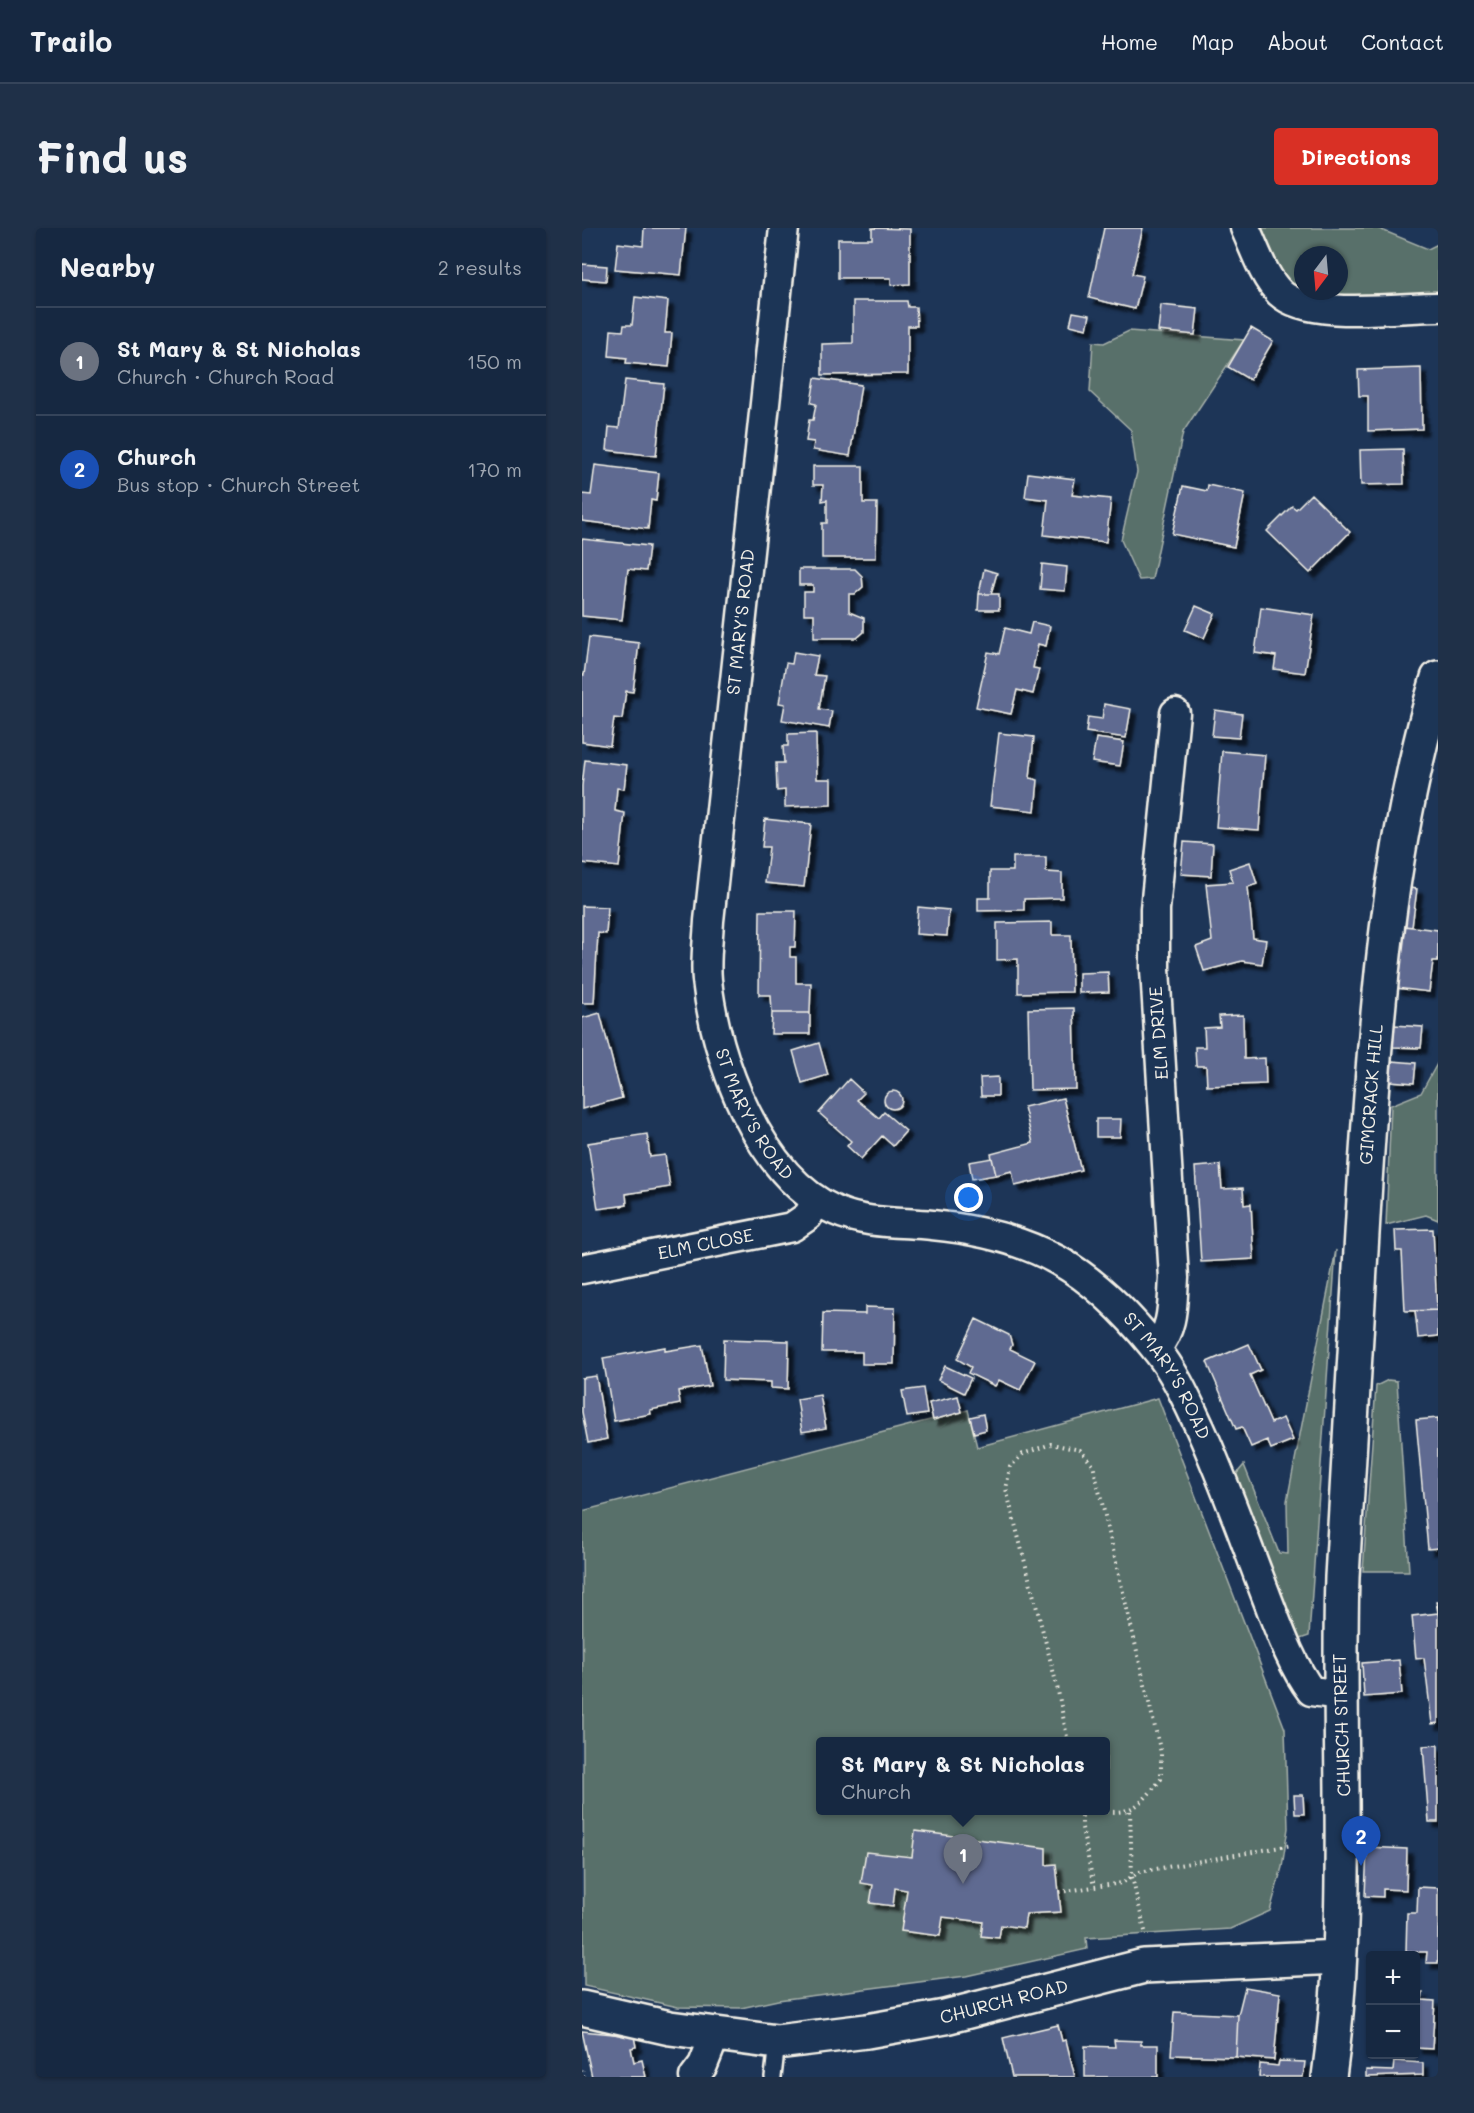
<!DOCTYPE html>
<meta charset="utf-8">
<style>
:root{--surface:#162841;--page:#1f3048;--text:#f1f3f6;--muted:#9ea6b1;--line:#35445a;--accent:#d93025}
body{margin:0;font-family:Mali,sans-serif;background:var(--page);color:var(--text)}
.controls{position:absolute;right:18px;bottom:18px;display:grid;overflow:hidden;border-radius:6px;box-shadow:0 2px 4px #0004}
.controls button{width:54px;height:54px;display:grid;place-items:center;padding:0;border:0;border-bottom:2px solid var(--line);background:var(--surface);color:var(--text);font:30px sans-serif}
.compass{position:absolute;left:712px;top:18px;width:54px;height:54px;border-radius:50%;background:var(--surface);box-shadow:0 2px 4px #0004;rotate:196deg}
.you{position:absolute;left:387px;top:970px;width:21px;height:21px;margin:-15px;border:4px solid #fff;border-radius:50%;background:#1a73e8;box-shadow:0 0 0 9px #1a73e833}
.badge{display:grid;place-items:center;width:39px;height:39px;border-radius:50%;background:var(--accent);color:#fff;font-size:20px;font-weight:700}
.pin{position:absolute;translate:-50% -50px;filter:drop-shadow(0 2px 3px #0008)}
.pin::after{content:'';position:absolute;top:32px;width:21px;height:18px;background:inherit;clip-path:polygon(0 0,100% 0,50% 100%)}
.popup{position:absolute;left:234px;top:1509px;width:294px;height:78px;box-sizing:border-box;display:grid;place-content:center;border-radius:6px;background:var(--surface);filter:drop-shadow(0 2px 4px #0005);font-size:20px;white-space:nowrap;color:var(--muted)}
.popup b{font-size:22px;color:var(--text)}
.popup::after{content:'';position:absolute;left:50%;top:100%;margin-left:-12px;border:12px solid transparent;border-top-color:var(--surface)}
.list{margin:0;padding:0;list-style:none}
h2{display:flex;justify-content:space-between;align-items:center;height:78px;margin:0;padding:0 24px;font-size:26px}
h2 small{font-size:20px;font-weight:400;color:var(--muted)}
.list li{display:grid;grid-template-columns:39px 1fr auto;gap:18px;align-items:center;box-sizing:border-box;height:108px;padding:0 24px;border-top:2px solid var(--line)}
.list b{display:block;font-size:22px;white-space:nowrap}
.list p{margin:0;font-size:20px;white-space:nowrap;color:var(--muted)}
.list em{font-size:20px;font-style:normal;color:var(--muted)}
.map{position:relative;flex:none;width:856px;height:1849px;overflow:hidden;border-radius:6px}
header{display:flex;align-items:center;gap:36px;box-sizing:border-box;height:84px;padding:0 30px;background:var(--surface);border-bottom:2px solid var(--line)}
header strong{font-size:28px}
nav{display:flex;gap:33px;margin-inline-start:auto;font-size:21px}
.intro{display:flex;align-items:center;justify-content:space-between;box-sizing:border-box;height:144px;padding:0 36px}
h1{margin:0;font-size:42px}
.button{padding:15px 27px;border-radius:6px;background:var(--accent);color:#fff;font-size:21px;font-weight:700}
main{display:flex;gap:36px;padding:0 36px}
aside{flex:1;background:var(--surface);border-radius:6px;box-shadow:0 2px 4px #0004}
.map>svg:first-child{display:block}
</style>
<header>
<strong>Trailo</strong>
<nav><a>Home</a><a>Map</a><a>About</a><a>Contact</a></nav>
</header>
<div class="intro"><h1>Find us</h1><a class="button">Directions</a></div>
<main>
<aside>
<h2>Nearby<small>2 results</small></h2>
<ul class="list">
<li><span class="badge" style="background:#6b7280">1</span><div><b>St Mary &amp; St Nicholas</b><p>Church · Church Road</p></div><em>150 m</em></li>
<li><span class="badge" style="background:#1a4fb4">2</span><div><b>Church</b><p>Bus stop · Church Street</p></div><em>170 m</em></li>
</ul>
</aside>
<div class="map">
<svg width="856" height="1849" viewBox="0 0 856 1849">
<defs>
<filter id="shadow"><feDropShadow dx="5.5" dy="5.5" stdDeviation="1.5" flood-color="#0009"/></filter>
</defs>
<rect width="100%" height="100%" fill="#1d3557"/>
<filter id="ink" filterUnits="userSpaceOnUse"><feTurbulence type="fractalNoise" baseFrequency=".0167" numOctaves="2"/><feDisplacementMap in="SourceGraphic" scale="12" xChannelSelector="R" yChannelSelector="G"/><feConvolveMatrix kernelMatrix="1 2 1 2 8 2 1 2 1" color-interpolation-filters="sRGB"/></filter>
<g filter="url(#ink)">
<path fill="#596f6a" stroke="#a6b0a9" stroke-width="1.5" fill-rule="evenodd" d="M680,0H795L846,21L856,16V70C825,70 720,77 701,52C691,39 687,16 680,0ZM721,27H757V63H721Z
M547,103L662,112L601,204L570,351L557,352L539,312L555,244L549,202L508,164L511,114L522,115Z
M856,834V992L844,987L804,997L809,877L839,865Z
M754,1022L727,1408L715,1412L651,1250L662,1237L697,1325L706,1326L705,1273Z
M806,1152L815,1153L827,1343H781L794,1158Z
M576,1170L703,1501L706,1600L700,1639L688,1683L648,1701L504,1710L505,1721L384,1748L196,1772L159,1780L96,1779L2,1758L0,1283L386,1182L395,1219ZM238,1514H524V1582H238Z"/>
<path fill="#5e6a91" stroke="#f4f1e8" stroke-width="1.5" filter="url(#shadow)" d="M62,0H104L99,47L33,41L36,15L61,18Z
M290,0L328,1V56L309,57V50H256V11H290Z
M522,0H561L550,46L561,48L553,81L507,70Z
M0,36L25,38L24,53L0,51Z
M53,69L86,73L83,105H90L87,139L44,135L45,130L27,128L29,102L41,103L42,97H50Z
M271,73H325L326,79H334L335,98H326V146L240,147V116L271,115Z
M579,77L616,81L613,107L576,103Z
M491,84L508,87L505,101L488,97Z
M669,100L691,113L668,152L646,139Z
M839,140L840,201L786,203V168H777L776,142Z
M233,150L279,157L268,228L231,222L232,214L224,213L227,192H231L234,176L229,175Z
M43,152L82,156L74,228L25,222L27,199L37,200Z
M821,221L822,256L779,257L778,222Z
M13,237L77,245L74,273L69,272L66,301L0,293V266L9,267Z
M231,238H281V275H295L294,330H240V295H245V272L240,273L241,257H231Z
M446,245L493,251L490,267L529,271L524,314L462,307L466,272L443,269Z
M626,257L663,265L652,319L590,306L601,258L625,263Z
M729,266L768,304L728,345L685,303L710,278L714,281Z
M0,311L67,318L64,343L46,341L40,392L0,388Z
M460,336L485,339L483,363L458,361Z
M217,341H273L280,348L281,359L273,366H267V384L282,390V404L275,410H232V386H222V364H231V357H217Z
M402,341L415,345L409,366H397Z
M397,366H417V382H396Z
M614,378L633,386L622,410L603,402Z
M679,379L732,387L723,445L692,441L694,428L673,425Z
M450,394L468,398L464,418L456,416L451,440L457,441L451,466L435,462L429,486L394,479L406,424L417,426L423,400L447,406Z
M7,409L57,415L51,464L44,463L40,491L32,490L28,518L0,514V447H2Z
M212,424L236,428L232,447L243,448L237,481L250,483L247,500L200,492L203,476L197,475L204,435L210,436Z
M522,476L549,481L544,510L504,504L506,489L520,491Z
M633,482L660,486L657,510L630,508Z
M234,505L235,551H249V577L203,579V562L195,563L194,535H202L201,518H206V506Z
M417,505L452,509L448,550L456,552L453,583L408,578Z
M514,510L542,514L538,538L510,534Z
M640,523L683,527L677,602L634,599Z
M3,532L45,537L42,561L35,560L33,583L43,585L37,639L0,635V558Z
M183,591L229,596L222,659L183,655L187,619H180Z
M602,614L631,616L629,648L599,646Z
M431,629H464V644L480,645V670L442,671V682L396,683V670H408V643H431Z
M668,634L675,656L666,659L671,710L684,712L680,736L660,733L622,743L614,719L630,713L624,656L651,654L647,641Z
M828,660L835,661L830,699L822,698Z
M0,678L26,679L24,706L16,705L12,775H0Z
M336,679L367,682L365,708L334,706Z
M178,683H214L213,719H208V729H214V755H229L228,785H190L189,767H177Z
M470,694V707H489L490,764L436,765V731L415,732V695Z
M822,698L856,702V733H851L847,764L814,760Z
M526,744L527,764L497,765V745Z
M492,780L494,861L448,862L446,781Z
M18,785L40,870L0,881V790Z
M190,785H228V806H189Z
M661,787L662,831L683,830L684,856L625,858L624,838H614L613,819H623L622,800L638,799L637,788Z
M812,797L841,799L839,820L811,819Z
M237,815L246,847L220,855L211,823Z
M810,833L834,835L832,855L808,853Z
M416,849V868H399L398,850Z
M267,851L282,865L275,872L297,890L302,884L324,903L311,918L300,908L279,931L265,918L269,913L237,885Z
M302 872a9 9 0 1 1 18 0a9 9 0 1 1-18 0Z
M481,870L499,942L433,958L430,943L414,947L409,926L451,915L442,879Z
M514,891H539L538,909H514Z
M65,906L68,929L83,927L88,959L44,966L45,977L16,981L6,915Z
M410,930L414,947L390,951L387,934Z
M638,937L640,961L661,960L662,977L669,976L672,1031L619,1034L613,939Z
M851,1001L855,1082L823,1083L820,1023H814L813,1002Z
M854,1077H856V1108L836,1110L833,1083L855,1082Z
M283,1079L313,1080L312,1136H280V1124H240L241,1085L283,1086Z
M394,1091L427,1107L430,1117L428,1121L453,1133L438,1162L417,1152L413,1158L386,1145L389,1139L375,1131Z
M142,1111L207,1113L206,1161L189,1160V1154L141,1152Z
M667,1116L679,1142L668,1147L689,1195L701,1190L711,1212L689,1221L685,1212L669,1219L660,1199L654,1201L625,1134Z
M120,1117L128,1158L96,1163L98,1176L68,1182L69,1186L32,1193L21,1130L83,1119V1123Z
M363,1138L389,1150L382,1165L356,1152Z
M14,1148L25,1211L6,1215L0,1184V1150Z
M341,1160L345,1186L325,1189L320,1163Z
M238,1167L244,1200L220,1204L215,1171Z
M376,1168L380,1184L351,1192L347,1175Z
M401,1186L404,1202L392,1205L388,1189Z
M856,1190V1320L846,1321L834,1192Z
M854,1374H856V1495L850,1496L842,1430L834,1431L830,1388L856,1385Z
M817,1432L820,1466L782,1469L780,1435Z
M856,1517V1594H847L841,1518Z
M712,1567H721L722,1586H713Z
M333,1603L464,1620V1637L474,1636L479,1684L444,1686L442,1700L419,1697L417,1710L399,1708L401,1694L361,1689L358,1708L319,1703L325,1662L313,1660L311,1678L288,1675L291,1657L279,1655L284,1624L330,1629Z
M785,1619L825,1621L824,1662L801,1661V1669L783,1668Z
M836,1659L856,1660V1735H844L845,1724H824L825,1685H835Z
M663,1759L698,1765L692,1832L654,1829L656,1787Z
M834,1765H841L840,1772L853,1773L850,1821L834,1820Z
M592,1784L656,1787L654,1829L589,1827Z
M476,1797L480,1813L484,1812L493,1849H430L421,1810Z
M0,1803L52,1808L54,1819L49,1820L52,1834L60,1832L64,1849H10Z
M532,1812L559,1813V1817H576V1849H503V1818L533,1819Z
M697,1833L723,1834L721,1849H677L678,1836L696,1838Z
M812,1833L841,1835V1847L784,1849V1842L811,1843Z"/>
<g fill="none" stroke-linecap="round" stroke-linejoin="round">
<defs>
<path id="lane" d="M191,1849L195,1814"/>
<g id="street">
<path id="s1" d="M202,0L127,693C126,712 123,733 125,752C133,830 177,949 254,983C283,996 319,994 350,997C452,1007 509,1040 573,1120C593,1144 605,1172 618,1200C643,1255 663,1313 685,1370C697,1401 709,1436 729,1463L759,1467"/>
<path d="M663,0C673,21 681,48 698,65C727,92 817,79 856,79"/>
<path id="s2" d="M0,1041L210,999L226,988L234,973"/>
<path d="M574,1121C592,1099 590,1077 592,1050L573,741V681L593,485"/>
<path d="M112,1849L121,1837L133,1807"/>
</g>
<g id="secondary">
<path id="s3" d="M0,1780L88,1800L195,1814L285,1803L363,1789L562,1738L757,1729"/>
<path id="s4" d="M747,1849C770,1682 755,1516 760,1349C768,1217 775,1085 783,954C794,783 807,615 856,450"/>
</g>
</defs>
<use href="#lane" stroke="#f4f1e8" stroke-width="20"/>
<use href="#street" stroke="#f4f1e8" stroke-width="33"/>
<use href="#secondary" stroke="#f4f1e8" stroke-width="38"/>
<path stroke="#f4f1e8" stroke-width="4" stroke-dasharray="1.5 4.5" stroke-linecap="butt" d="M486,1514L475,1458L424,1261L428,1239L441,1226L469,1216L498,1222L511,1237L579,1525V1551C559,1576 550,1589 516,1582
M500,1582V1600L512,1659
M548,1583L550,1649L564,1707
M477,1664L540,1655L557,1644L710,1617
M0,1842L2,1849"/>
<use href="#lane" stroke="#1d3557" stroke-width="15"/>
<use href="#street" stroke="#1d3557" stroke-width="28"/>
<use href="#secondary" stroke="#1d3557" stroke-width="33"/>
</g>
</g>
<g text-anchor="middle" stroke-width="5" stroke-linejoin="round" paint-order="stroke">
<g font-size="18" fill="#f4f1e8" stroke="#1d3557">
<text transform="translate(159 394) rotate(-84)" y="6">ST MARY'S ROAD</text>
<text transform="translate(577 805) rotate(-94)" y="6">ELM DRIVE</text>
<text dy="6" stroke="none"><textPath href="#s4" startOffset="984">GIMCRACK HILL</textPath></text>
<text dy="6" stroke="none"><textPath href="#s1" startOffset="900">ST MARY'S ROAD</textPath></text>
<text dy="6" stroke="none"><textPath href="#s2" startOffset="126">ELM CLOSE</textPath></text>
<text dy="6" stroke="none"><textPath href="#s1" startOffset="1422">ST MARY'S ROAD</textPath></text>
<text transform="translate(760 1497) rotate(-92)" y="6">CHURCH STREET</text>
<text dy="6" stroke="none"><textPath href="#s3" startOffset="429">CHURCH ROAD</textPath></text>
</g>
</g>
</svg>
<div class="controls">
<button>+</button>
<button>−</button>
</div>
<svg class="compass" viewBox="-18 -18 36 36"><path d="M0-13l5 13h-10z" fill="#e53935"/><path d="M0 13l5-13h-10z" fill="#9ea6b1"/></svg>
<div class="you"></div>
<div class="pin badge" style="left:381px;top:1656px;background:#6b7280">1</div>
<div class="popup"><b>St Mary &amp; St Nicholas</b>Church</div>
<div class="pin badge" style="left:779px;top:1638px;background:#1a4fb4">2</div>
</div>
</main>
